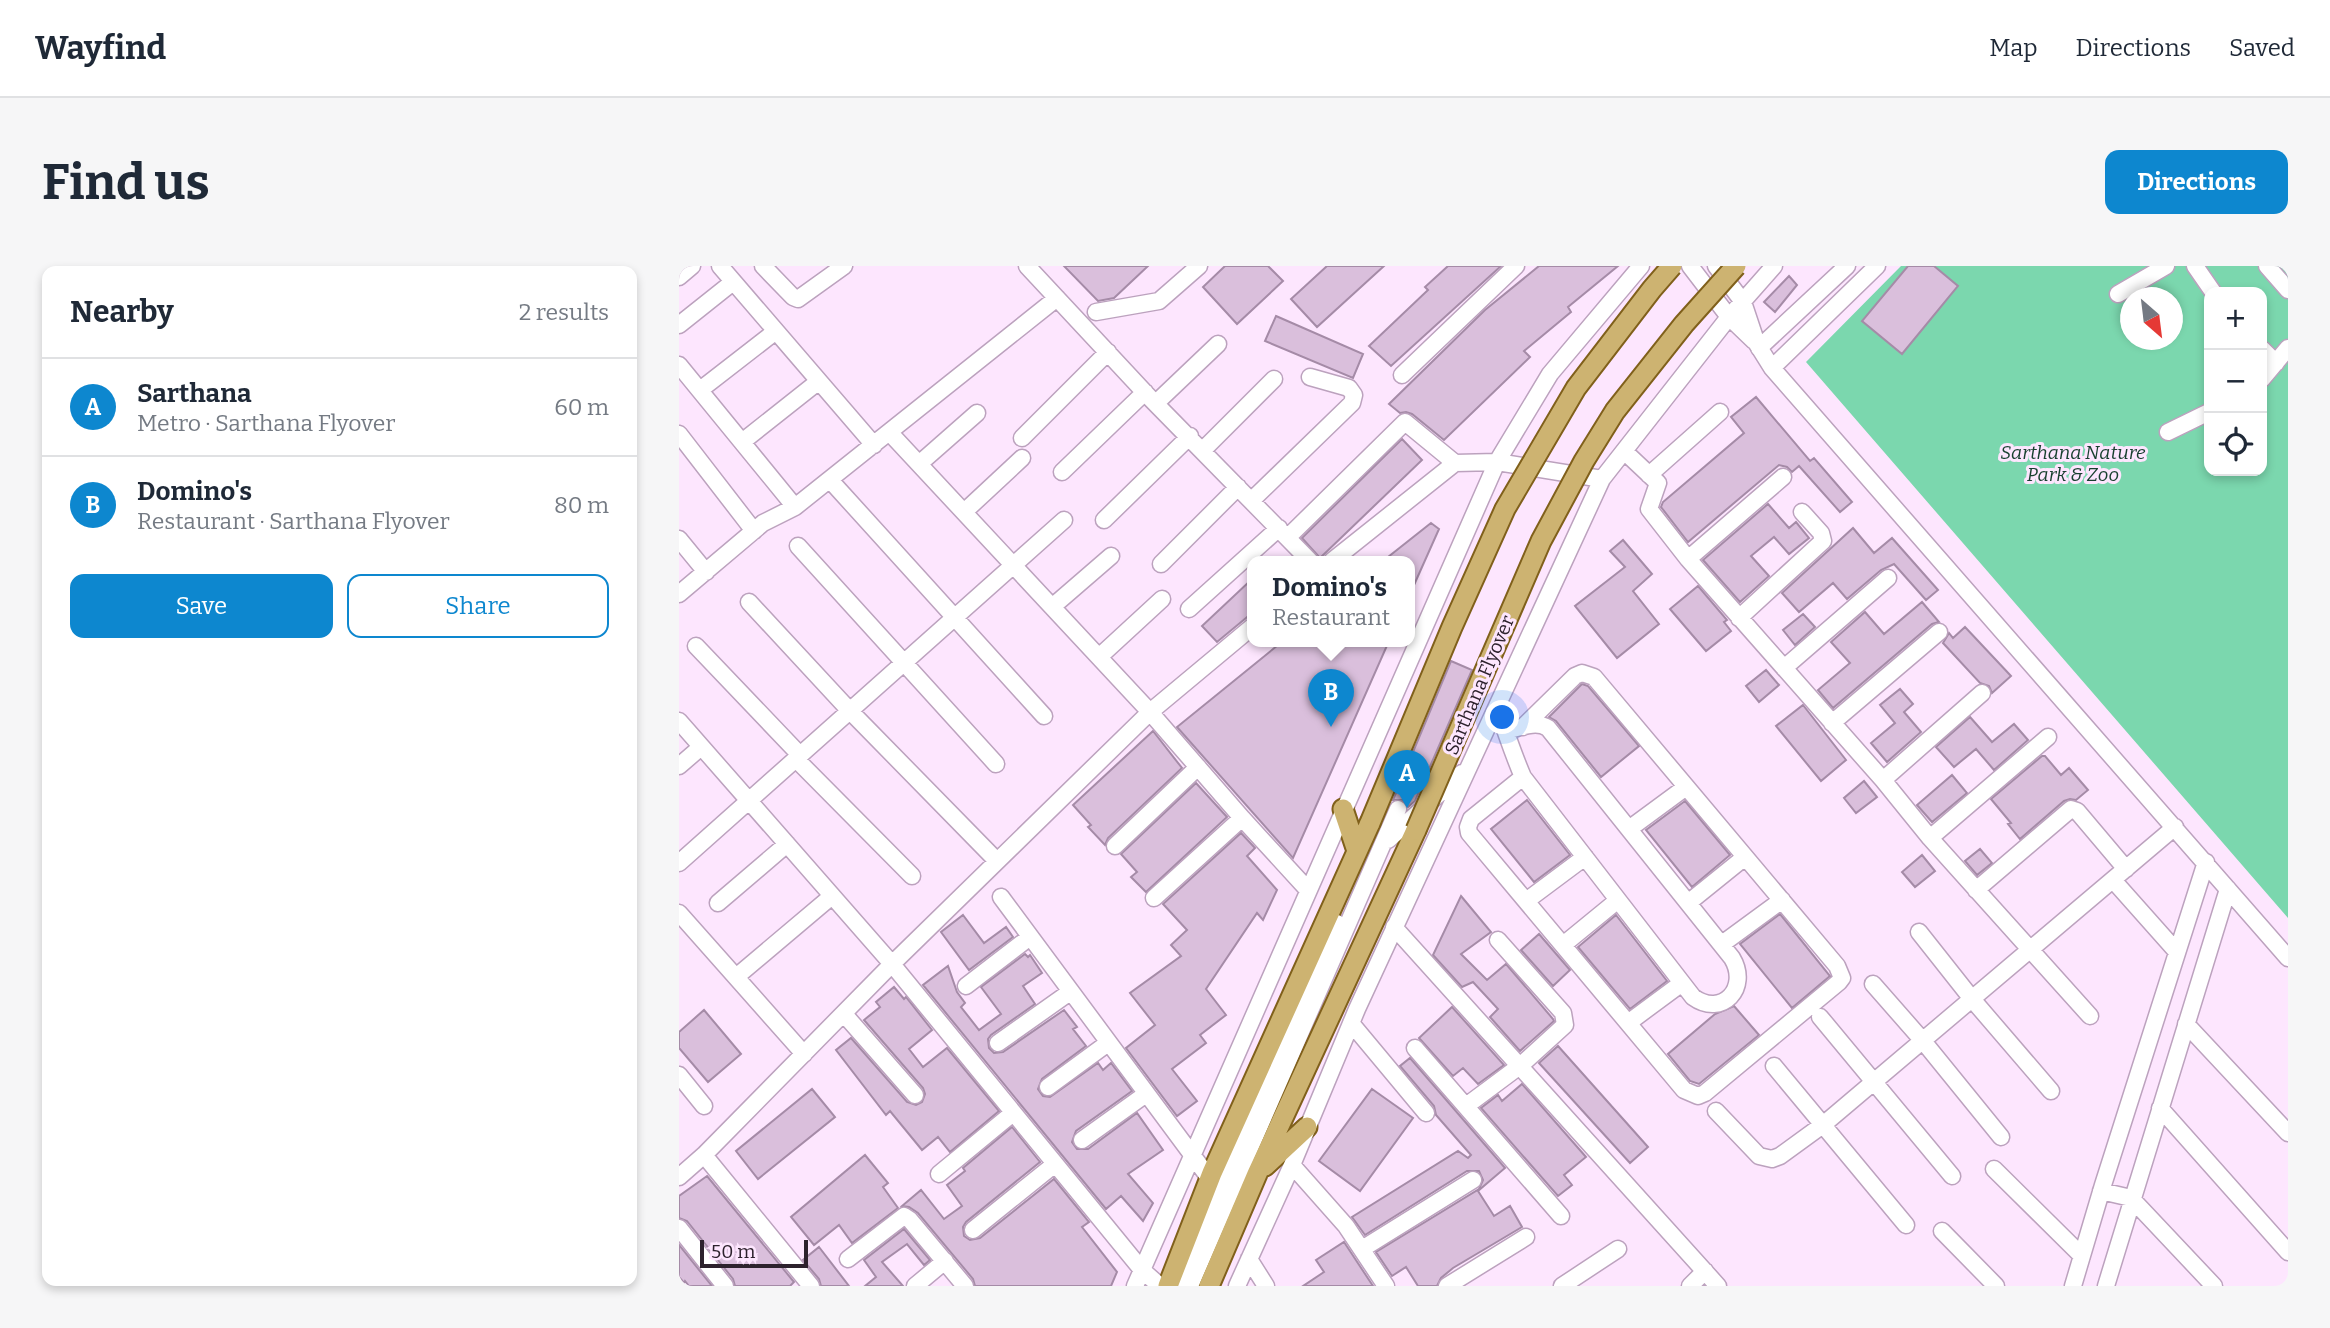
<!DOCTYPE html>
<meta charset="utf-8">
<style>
:root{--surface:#fff;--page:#f6f6f7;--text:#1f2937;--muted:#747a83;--line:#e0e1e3;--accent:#0d87cf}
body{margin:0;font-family:Bitter,serif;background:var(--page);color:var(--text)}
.controls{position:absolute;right:21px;top:21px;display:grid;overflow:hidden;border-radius:14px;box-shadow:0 4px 10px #0003}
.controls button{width:63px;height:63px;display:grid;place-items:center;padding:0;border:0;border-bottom:2px solid var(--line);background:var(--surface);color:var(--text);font:35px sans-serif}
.compass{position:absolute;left:1441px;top:21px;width:63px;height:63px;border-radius:50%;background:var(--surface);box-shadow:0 4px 10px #0003;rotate:152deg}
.scale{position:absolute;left:21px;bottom:18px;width:108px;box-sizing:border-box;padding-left:7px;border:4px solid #2d222d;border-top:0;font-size:19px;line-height:24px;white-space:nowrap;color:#2d222d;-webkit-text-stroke:5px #fde6fe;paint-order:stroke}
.you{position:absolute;left:824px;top:452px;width:24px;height:24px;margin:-18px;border:5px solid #fff;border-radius:50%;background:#1a73e8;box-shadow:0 0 0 10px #1a73e833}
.badge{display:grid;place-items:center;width:46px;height:46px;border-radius:50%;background:var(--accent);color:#fff;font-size:23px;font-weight:700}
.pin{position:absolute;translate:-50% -58px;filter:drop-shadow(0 2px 4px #0008)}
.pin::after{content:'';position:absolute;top:37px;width:24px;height:21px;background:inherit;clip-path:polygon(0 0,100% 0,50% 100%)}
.popup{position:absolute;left:568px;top:290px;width:168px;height:91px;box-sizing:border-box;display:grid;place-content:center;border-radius:14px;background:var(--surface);filter:drop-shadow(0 2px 5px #0005);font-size:23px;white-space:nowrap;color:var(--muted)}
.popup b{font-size:26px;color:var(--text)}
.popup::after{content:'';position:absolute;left:50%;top:100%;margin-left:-14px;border:14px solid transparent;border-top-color:var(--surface)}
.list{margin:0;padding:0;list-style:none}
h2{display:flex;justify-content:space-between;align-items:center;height:91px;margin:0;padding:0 28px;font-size:30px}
h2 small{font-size:23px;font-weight:400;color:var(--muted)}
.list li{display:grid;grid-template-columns:46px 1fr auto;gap:21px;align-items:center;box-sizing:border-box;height:98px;padding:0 28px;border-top:2px solid var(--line)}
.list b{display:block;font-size:26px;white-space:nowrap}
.list p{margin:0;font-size:23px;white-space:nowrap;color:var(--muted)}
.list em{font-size:23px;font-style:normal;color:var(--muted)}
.actions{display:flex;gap:14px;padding:21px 28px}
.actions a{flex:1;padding:16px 0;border:2px solid var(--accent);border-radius:14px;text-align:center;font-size:24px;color:var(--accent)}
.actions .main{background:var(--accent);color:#fff}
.icon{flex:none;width:38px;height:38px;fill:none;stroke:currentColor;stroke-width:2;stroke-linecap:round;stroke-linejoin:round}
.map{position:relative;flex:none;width:1609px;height:1020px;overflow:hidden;border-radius:14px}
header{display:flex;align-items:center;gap:42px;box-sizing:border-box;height:98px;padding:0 35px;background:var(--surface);border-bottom:2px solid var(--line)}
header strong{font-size:33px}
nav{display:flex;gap:38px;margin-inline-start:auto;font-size:24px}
.intro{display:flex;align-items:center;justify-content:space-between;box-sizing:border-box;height:168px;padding:0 42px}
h1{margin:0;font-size:49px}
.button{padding:18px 32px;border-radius:14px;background:var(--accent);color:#fff;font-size:24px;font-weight:700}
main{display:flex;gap:42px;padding:0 42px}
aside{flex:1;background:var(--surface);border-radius:14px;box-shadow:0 4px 10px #0003}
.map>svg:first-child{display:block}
</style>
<header>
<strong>Wayfind</strong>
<nav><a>Map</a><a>Directions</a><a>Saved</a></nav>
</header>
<div class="intro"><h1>Find us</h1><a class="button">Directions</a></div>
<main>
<aside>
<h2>Nearby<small>2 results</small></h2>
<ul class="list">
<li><span class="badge">A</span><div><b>Sarthana</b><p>Metro · Sarthana Flyover</p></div><em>60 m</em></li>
<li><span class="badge">B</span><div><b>Domino's</b><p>Restaurant · Sarthana Flyover</p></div><em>80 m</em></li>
</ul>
<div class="actions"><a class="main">Save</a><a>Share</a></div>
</aside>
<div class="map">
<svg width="1609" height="1020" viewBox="0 0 1609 1020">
<rect width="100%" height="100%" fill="#fde6fe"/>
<path fill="#7bd7ae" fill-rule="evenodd" d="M1222,0H1609V652L1127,96ZM1530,26H1583V205H1530ZM1451,32H1493V74H1451Z"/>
<path fill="#dabfdc" stroke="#a58ba7" stroke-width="2" d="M385,0H469L435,32L419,35Z
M546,0H589L604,15L558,58L524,21Z
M648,0H705L638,61L612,33Z
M769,0H822L712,100L690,80L749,24L746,21Z
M860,0H939L889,41L892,46L845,85L851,91L765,174L733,148L727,146L721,147L710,138L806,44Z
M1229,0H1255L1279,20L1223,88L1183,55Z
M1110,10L1118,19L1096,46L1085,36Z
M597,50L684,88L674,112L586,75Z
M1077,131L1131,195L1135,192L1173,236L1161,246L1120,200L1113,206L1108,201L1100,199L1009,276L982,241L984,236L1065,167L1052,151Z
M723,173L743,194L641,292L623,272Z
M1089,238L1110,262L1117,256L1130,272L1110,288L1095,271L1072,290L1090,310L1061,336L1024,294Z
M752,257L760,263L731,328V295H704Z
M1174,262L1195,287L1213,272L1259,324L1247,334L1215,298L1202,304L1168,333L1154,317L1120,346L1103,327Z
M944,274L973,308L954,325L980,358L938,392L896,340L946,301L931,285Z
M573,313V347L538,376L523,360Z
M1019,320L1048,354L1045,356L1052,365L1027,385L991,343Z
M1243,336L1260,356L1253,358L1154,442L1139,424L1171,397L1152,376L1186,346L1205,368Z
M1124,348L1136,361L1116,379L1104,364Z
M1286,361L1332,410L1313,427L1310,420L1301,417L1264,377L1270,367L1274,372Z
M604,375H710L614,592L498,461Z
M772,395L793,404L736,535L729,541L724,534H714Z
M1087,404L1100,419L1080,436L1067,420Z
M903,418L909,420L960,480L922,511L877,455L870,451Z
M1221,423L1234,438L1225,446L1242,466L1208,496L1192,477L1216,457L1201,439Z
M1124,439L1167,494L1142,515L1097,460Z
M1291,451L1313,476L1335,458L1349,474L1315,504L1297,483L1275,501L1257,481Z
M474,465L503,502L429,572L426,579L409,561L412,559L394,539Z
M1363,490H1366L1382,509L1390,502L1409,524L1397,534L1391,533L1385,535L1341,573L1329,558L1332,557L1312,533Z
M1273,509L1288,527L1253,556L1238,539Z
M1185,515L1198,531L1177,547L1165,532Z
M517,517L548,551L467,626L452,611L458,606L442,588Z
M848,534L891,589L855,616L812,563Z
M1006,535L1051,589L1013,621L967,564Z
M562,567L576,582L568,590L598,624L584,654L578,647L527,723L547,749L521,769L527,777L493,803L518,835L498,850L447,782L476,759L451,727L502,690L492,679L508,664L484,638Z
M1301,583L1313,597L1298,609L1286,595Z
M1243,589L1256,605L1236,621L1223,606Z
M782,630L812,666L782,688L808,714L827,698L874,753L875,755L841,785L811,751L819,743L794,716L783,721L754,689Z
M1101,648L1151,710L1113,742L1061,678Z
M284,649L305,677L327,661L334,671L290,704L262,666Z
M937,649L988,715L951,743L899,681Z
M860,668L891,704L874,720L842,684Z
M346,688L349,691L351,689L363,707L344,720L356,738L312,769L309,773L310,782L315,787L324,786L385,744L398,761L394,763L407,780L363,813L359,823L364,830L371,831L419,797L424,804L432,797L453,825L397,865L393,876L398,883H409L458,847L484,884L449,908L474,937L464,955L442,930L427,943L244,719L269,700L278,726L286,737L282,741L300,764L322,748L302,721Z
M215,721L225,733L227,731L253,764L230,783L244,801L268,782L320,845L271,886L259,871L243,884L211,845L207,849L157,784L172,772L228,836L237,839L243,836L246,828L244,822L185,754L201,741L197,736Z
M1055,740L1080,769L1020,818L1011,815L989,788L1036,748Z
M773,741L825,799L799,818L784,802L774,810L740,772Z
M25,744L62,788L29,816L0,782V766Z
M879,780L969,881L951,897L860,797Z
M731,792L826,902L799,925L815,950L831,940L843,961L774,1002L762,1012L758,1020H739L727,1001L713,1010L697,986L800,923L804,914L800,905H788L686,969L673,951L779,885L789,892L792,889L757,849L755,840L721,800Z
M843,818L907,891L885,909L893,919L879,930L802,842L819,829L823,835Z
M133,823L156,851L79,913L57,885Z
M693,823L734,852L681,925L640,895Z
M333,861L361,896L287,956L284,961L285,970L291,974L301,972L375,913L410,956L403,961L438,1006L432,1020H296L294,1013L239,947L230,941L223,940L242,924L265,953L283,940L268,919L286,905L284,902Z
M186,889L209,917L204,921L219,942L173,977L160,959L135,979L112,951Z
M28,910L115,1016L111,1020H56L54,1013L8,955L0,952V930Z
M225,963L251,994L245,999L228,978L203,996L224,1020H186L197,1011L185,994Z
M665,976L694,1020H624L645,1006L637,994Z
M0,979L33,1020H10L6,1015L5,1017L0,1011Z
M140,981L170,1020H142L140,1013L124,994Z"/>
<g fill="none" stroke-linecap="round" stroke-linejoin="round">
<defs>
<path id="minor" d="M41,0L195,179
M84,0L114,31L119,33L165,0
M348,0L471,132L631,295
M1011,0L1050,51L1075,75
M1037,0L1064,36L1078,78L1093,102L1609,692
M1516,0L1534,26
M1588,0L1609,24
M0,11L13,0
M1439,28L1487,0
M417,46L480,35L520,0
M0,59L54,16
M1080,82L1168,0
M1583,83L1597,97
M0,99L116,241
M1093,102L1198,0
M723,109L837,0
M1583,113L1609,82
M21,124L97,65
M477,137L539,78
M1489,166L1530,146
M211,167L471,446L563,552L629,624
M0,168L75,265
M343,172L429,86
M63,176L140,115
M524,184L595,113
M945,185L979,217L970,243L1009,293L1204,514L1251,572L1411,750
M240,198L298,147
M383,206L466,126
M970,209L1041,146
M151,214L365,450
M573,234L673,137L675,129L670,122L631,111
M285,246L343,192
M425,254L511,170
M609,271L726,156L776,197
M0,273L27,306
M119,280L317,498
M1009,293L1104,211
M653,295L776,197L818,196L923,213
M482,298L559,221
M0,328L84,257L116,241L378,32
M70,336L171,445L318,595
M373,341L432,290
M510,343L600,262
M1060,352L1144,275L1142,267L1123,246
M17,380L121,489
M420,391L483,333
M1105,402L1209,312
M818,440C826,464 834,488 844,511L1014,731C1043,752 1071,722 1053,692L869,462C857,454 840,462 827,465
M0,455L213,698L463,1004L481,1020
M1153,457L1260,366
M117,493L233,610
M0,500L22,481
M844,511L792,553L789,561L790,567L1005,824L1019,830L1026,827L1160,716L1163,712L1158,700L915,411L903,407L896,410L844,461
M1204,514L1303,427
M950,563L1007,521
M1251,572L1369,471
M709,574L783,507
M436,580L519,501
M0,597L385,254
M1434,614L1498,686
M1297,624L1392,543L1398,545L1447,603
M322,631L531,913
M475,632L563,552
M847,635L906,591
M39,637L108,578
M1009,637L1066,591
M0,647L125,788
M715,661L1039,1020
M1240,666L1293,733L1372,825
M1043,678L1103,634
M884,679L939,634
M57,711L153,630
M1194,718L1244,775L1322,871
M287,720L351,671
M165,748L236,829
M1141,751L1273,910
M672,757L747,847
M949,757L1003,717
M1507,758L1609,867
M319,777L391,726
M736,782L882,950
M1095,800L1227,959
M0,809L25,840
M369,821L429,777
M787,840L842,799L886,759L884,747L819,674
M1481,842L1609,986
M1037,845L1080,890L1093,893L1101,890L1145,858L1496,561
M403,874L467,828
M25,889L132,1020
M613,899L667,960L707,1020
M1315,903L1403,990
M260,908L334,847
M0,911L25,889L213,698L471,446L573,361
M1422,925L1452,932L1535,1020
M0,962L46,1020
M294,964L376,898
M1263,965L1317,1020
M683,983L794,914
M169,993L225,950L231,954L286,1020
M570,993L587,1020
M499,1018L658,657
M236,1020L266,995
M456,1020L818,196L871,108L962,0
M511,1020L719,543
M558,1020L613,899L678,743L923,213L1050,51L1095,0
M768,1020L847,971
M883,1020L939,983
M1011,1020L1026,1005
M1394,1020L1424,919L1527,596
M1427,1020L1549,623"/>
<path id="major" d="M664,543L678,585
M586,900L628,861
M489,1020L533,907L691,557
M530,1020L578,908L737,564"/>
</defs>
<use href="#minor" stroke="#bca2be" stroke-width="19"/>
<use href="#major" stroke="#80601b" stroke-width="23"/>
<use href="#minor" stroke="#fff" stroke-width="16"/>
<use href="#major" stroke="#cdb371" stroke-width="19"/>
<defs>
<path id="major-bridge" d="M691,557L773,361L826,243L897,122L973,23L993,0
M737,564L862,275L905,195L936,145L1005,58L1057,0"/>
</defs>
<use href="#major-bridge" stroke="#80601b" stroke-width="23" stroke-linecap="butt"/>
<use href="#major-bridge" stroke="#cdb371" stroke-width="19"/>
</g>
<g text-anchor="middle" stroke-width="6" stroke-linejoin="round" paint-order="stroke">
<g font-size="19" font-style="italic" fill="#173f2e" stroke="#fde6fe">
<text x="1394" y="193">Sarthana Nature<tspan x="1394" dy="22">Park &amp; Zoo</tspan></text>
</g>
<g font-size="19" fill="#2d222d" stroke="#fde6fe">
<text transform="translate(800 419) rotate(-67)" y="7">Sarthana Flyover</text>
</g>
</g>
</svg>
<div class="controls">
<button>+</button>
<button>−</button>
<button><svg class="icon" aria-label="locate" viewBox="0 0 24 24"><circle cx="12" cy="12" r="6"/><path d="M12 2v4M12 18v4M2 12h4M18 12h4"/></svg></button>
</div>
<svg class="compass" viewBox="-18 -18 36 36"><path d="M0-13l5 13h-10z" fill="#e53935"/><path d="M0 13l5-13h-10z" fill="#747a83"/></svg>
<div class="scale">50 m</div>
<div class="you"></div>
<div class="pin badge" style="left:728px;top:542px">A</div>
<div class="pin badge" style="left:652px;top:461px">B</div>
<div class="popup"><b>Domino's</b>Restaurant</div>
</div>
</main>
